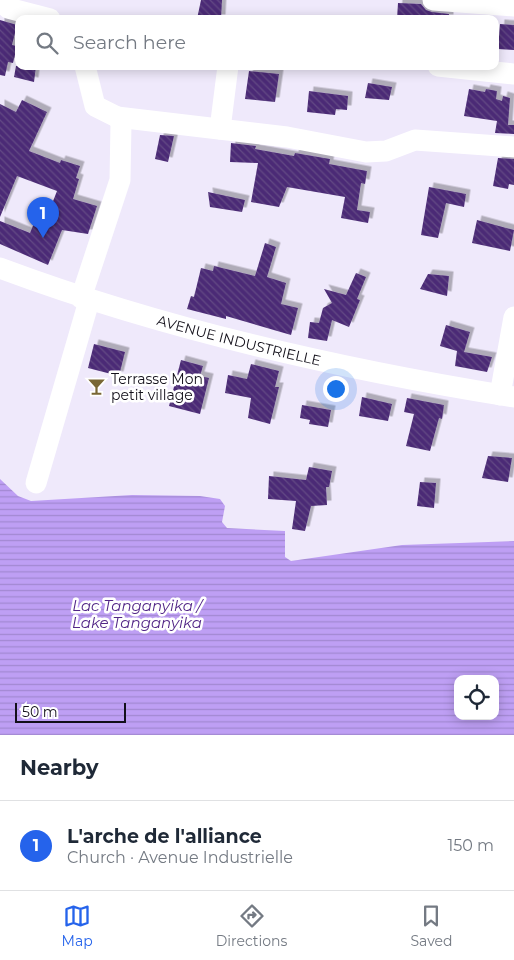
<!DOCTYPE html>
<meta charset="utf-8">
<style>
:root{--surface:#fff;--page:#f2f2f3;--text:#1f2937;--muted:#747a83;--line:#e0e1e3;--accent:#2563eb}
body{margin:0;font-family:Montserrat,sans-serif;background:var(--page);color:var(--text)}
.controls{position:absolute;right:15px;bottom:15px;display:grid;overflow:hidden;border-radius:10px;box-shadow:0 2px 12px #0003}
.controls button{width:45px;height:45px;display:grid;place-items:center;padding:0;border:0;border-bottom:1px solid var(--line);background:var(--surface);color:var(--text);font:25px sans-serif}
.scale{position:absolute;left:15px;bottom:12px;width:111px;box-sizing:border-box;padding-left:5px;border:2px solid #13101a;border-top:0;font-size:14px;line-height:18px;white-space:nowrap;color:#13101a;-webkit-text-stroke:4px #fff;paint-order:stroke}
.you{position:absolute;left:335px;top:388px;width:18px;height:18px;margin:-12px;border:4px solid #fff;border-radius:50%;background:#1a73e8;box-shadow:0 0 0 8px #1a73e833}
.badge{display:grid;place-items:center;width:32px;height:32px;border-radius:50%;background:var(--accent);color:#fff;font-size:16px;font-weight:700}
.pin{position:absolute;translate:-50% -41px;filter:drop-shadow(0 1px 2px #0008)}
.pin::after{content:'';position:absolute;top:26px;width:18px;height:15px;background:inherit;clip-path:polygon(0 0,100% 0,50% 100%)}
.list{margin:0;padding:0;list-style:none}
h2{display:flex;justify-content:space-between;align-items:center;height:65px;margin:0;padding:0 20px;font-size:21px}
h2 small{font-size:16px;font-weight:400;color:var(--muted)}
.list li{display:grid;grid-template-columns:32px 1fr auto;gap:15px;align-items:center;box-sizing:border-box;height:90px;padding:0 20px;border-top:1px solid var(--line)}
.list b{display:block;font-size:19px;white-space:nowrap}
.list p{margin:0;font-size:16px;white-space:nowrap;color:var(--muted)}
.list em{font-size:16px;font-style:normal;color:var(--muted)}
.icon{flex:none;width:28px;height:28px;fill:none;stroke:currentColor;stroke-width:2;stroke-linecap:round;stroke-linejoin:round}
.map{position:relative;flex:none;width:514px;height:735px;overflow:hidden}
.search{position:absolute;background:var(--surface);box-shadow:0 2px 12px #0003;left:15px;right:15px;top:15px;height:55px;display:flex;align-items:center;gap:12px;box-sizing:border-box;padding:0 18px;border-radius:10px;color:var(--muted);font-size:19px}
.sheet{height:155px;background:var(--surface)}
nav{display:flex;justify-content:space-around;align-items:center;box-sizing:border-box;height:70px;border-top:1px solid var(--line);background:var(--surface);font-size:14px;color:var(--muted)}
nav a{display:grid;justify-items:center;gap:2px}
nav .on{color:var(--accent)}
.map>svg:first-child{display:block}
</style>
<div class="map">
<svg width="514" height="735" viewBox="0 0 514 735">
<defs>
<pattern id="water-rules" width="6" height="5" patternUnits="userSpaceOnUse" patternTransform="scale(1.25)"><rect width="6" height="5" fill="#be9ff4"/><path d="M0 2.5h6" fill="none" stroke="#a288d1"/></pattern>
<pattern id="building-back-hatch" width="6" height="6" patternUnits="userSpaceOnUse" patternTransform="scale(1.25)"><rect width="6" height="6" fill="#4c2c76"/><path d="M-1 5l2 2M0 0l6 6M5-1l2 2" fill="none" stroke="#624884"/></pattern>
<filter id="shadow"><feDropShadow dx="4.5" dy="-4.5" stdDeviation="0" flood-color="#0004"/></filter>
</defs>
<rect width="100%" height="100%" fill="#efe9fb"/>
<path fill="url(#water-rules)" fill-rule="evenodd" d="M0,479L18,496L31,501L132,495L200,496L220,499L225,506L222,522L227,528L285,531V557L291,561L402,545L514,541V735H0ZM458,679H495V716H458Z"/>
<path fill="url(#building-back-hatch)" filter="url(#shadow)" d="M201,0H222L221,19H197Z
M398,3L421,4L426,10L432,12L449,14V19H397Z
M0,20L17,25L12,45L17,46L13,63L8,62L5,76L0,75Z
M500,24L514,25V50L498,49Z
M16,66H36L34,82L14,77Z
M249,71L279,74L275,102L245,99Z
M368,83L392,87L389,100L365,98Z
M469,89L485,92L486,89L497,91L496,99L502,101L503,96L510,98L508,125H514V134L495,133L497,121L464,116Z
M309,91L348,96L347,110L336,109L335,115L307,112Z
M22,100L47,112L29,151L60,163L61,160L80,166L76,178L79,179L73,199L97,206L88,234L62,230L48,265L0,244V221L30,233L39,211L48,214L57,191L17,176L0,217V104L16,112Z
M160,135L174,136L168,162L155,159Z
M231,143L256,146L255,149L294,156L295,153L330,159L329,164L367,171L365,184L361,183L357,210L370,212L368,223L341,218L345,197L287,187L279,207L251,202L258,163L230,162Z
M498,158L514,159V185L509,184L508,189L493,186Z
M429,187L466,194L464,207L446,203L438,238L421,235Z
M208,192L245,200L242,212L210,207Z
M477,220L514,230L510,251L472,243Z
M265,243L276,247L267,277L286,283L281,304L298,308L291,335L226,316V319L187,309L191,296L194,297L201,268L213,271L214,266L255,276Z
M356,273L366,277L357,299L360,300L349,327L332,320L327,341L308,338L310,322L319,323L323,308L332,303L324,289L346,295Z
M428,274L449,276L447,296L420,289Z
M446,325L470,332L464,352L492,357L487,372L455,366L457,351L440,346Z
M94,344L125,352L119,376L88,368Z
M181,360L203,366L200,376L209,378L200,414L169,406Z
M251,364L279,371L275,387H279L270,424L248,418L251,398L225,393L228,375L247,379Z
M362,397L392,404L388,421L359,416Z
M407,398L444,405L442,419L439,418L430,451L406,446L414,414L404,412Z
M302,405L331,410L328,427L309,424L310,420L300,418Z
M488,456L512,458L508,482L482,478Z
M309,467L332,471L329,487H326L327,505L311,506L305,531L292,529L296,501L268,499L269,476L306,480Z
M420,482L436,483L434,508L417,506Z"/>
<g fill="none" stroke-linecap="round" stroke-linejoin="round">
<g stroke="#fff" stroke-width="21">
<path d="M3,0L8,8L50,19"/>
<path d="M433,0L514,6"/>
<path d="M438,66L514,74"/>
<path d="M117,117L287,137L366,152L386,151L415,140L514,147"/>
<path d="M220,129L228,66"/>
<path id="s1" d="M0,268C166,330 339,369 514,397"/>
<path d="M81,298L120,180L121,123L117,117L95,106L85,66"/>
<path d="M500,395L514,317"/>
<path d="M36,483L89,301"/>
</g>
</g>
<defs>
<symbol id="bar-bare" viewBox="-9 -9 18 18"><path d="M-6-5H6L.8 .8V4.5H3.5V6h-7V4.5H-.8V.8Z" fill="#796735" stroke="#fff" stroke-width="2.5" paint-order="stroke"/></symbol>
</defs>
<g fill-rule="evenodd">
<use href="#bar-bare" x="84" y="374" width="25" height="25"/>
</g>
<g text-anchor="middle" stroke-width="5" stroke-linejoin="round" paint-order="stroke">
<g font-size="14" fill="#13101a" stroke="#fff">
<text dy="5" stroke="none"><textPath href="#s1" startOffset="250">AVENUE INDUSTRIELLE</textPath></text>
</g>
<g font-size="14" fill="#13101a" stroke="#fff" text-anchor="start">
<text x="111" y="384">Terrasse Mon<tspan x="111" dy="16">petit village</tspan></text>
</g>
<g font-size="15" font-style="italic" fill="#522687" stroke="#fff">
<text x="137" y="611">Lac Tanganyika /<tspan x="137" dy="17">Lake Tanganyika</tspan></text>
</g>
</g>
</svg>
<div class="controls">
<button><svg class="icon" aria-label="locate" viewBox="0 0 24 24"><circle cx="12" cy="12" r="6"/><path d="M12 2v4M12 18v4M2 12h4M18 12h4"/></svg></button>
</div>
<div class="scale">50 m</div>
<div class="you"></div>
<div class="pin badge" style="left:43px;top:238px">1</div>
<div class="search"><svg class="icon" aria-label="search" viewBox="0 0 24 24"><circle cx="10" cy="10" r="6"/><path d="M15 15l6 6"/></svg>Search here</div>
</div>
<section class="sheet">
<h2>Nearby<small></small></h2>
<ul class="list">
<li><span class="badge">1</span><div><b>L'arche de l'alliance</b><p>Church · Avenue Industrielle</p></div><em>150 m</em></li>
</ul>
</section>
<nav>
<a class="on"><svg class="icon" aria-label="map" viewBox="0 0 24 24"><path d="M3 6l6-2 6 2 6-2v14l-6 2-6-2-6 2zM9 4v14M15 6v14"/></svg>Map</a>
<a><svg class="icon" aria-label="directions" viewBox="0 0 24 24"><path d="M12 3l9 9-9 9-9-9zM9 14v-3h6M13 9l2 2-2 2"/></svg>Directions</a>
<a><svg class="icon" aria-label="saved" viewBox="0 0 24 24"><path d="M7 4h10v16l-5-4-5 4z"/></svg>Saved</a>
</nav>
